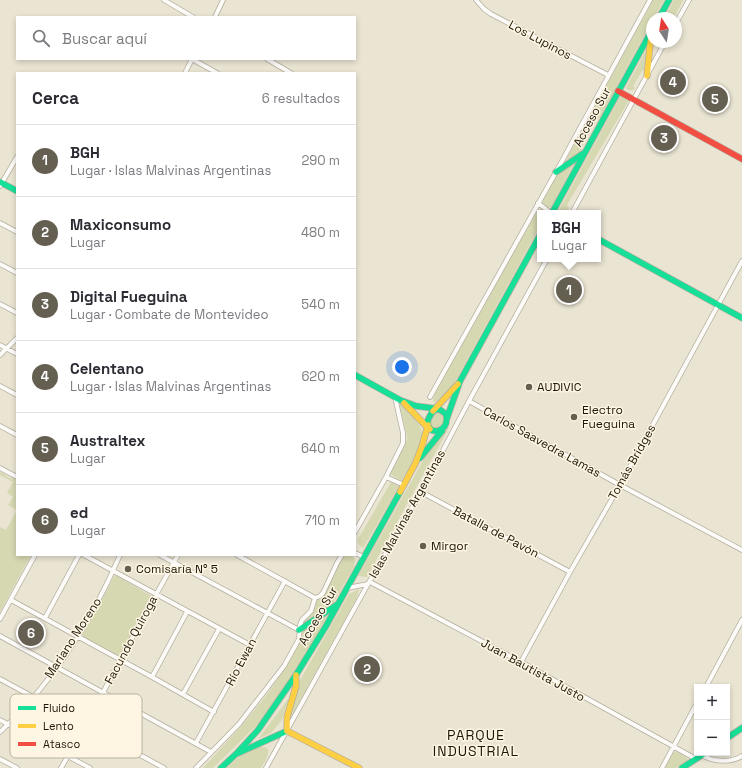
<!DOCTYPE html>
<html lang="es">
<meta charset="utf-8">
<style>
:root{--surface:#fff;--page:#f2f2f3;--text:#2b2b33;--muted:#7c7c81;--line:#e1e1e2;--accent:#645f51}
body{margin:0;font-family:"Space Grotesk",sans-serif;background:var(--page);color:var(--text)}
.controls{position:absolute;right:12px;bottom:12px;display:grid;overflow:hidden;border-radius:0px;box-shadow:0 2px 6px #0003}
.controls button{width:36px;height:36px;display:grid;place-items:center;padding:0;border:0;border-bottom:1px solid var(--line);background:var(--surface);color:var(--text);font:20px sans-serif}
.compass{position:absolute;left:646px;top:12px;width:36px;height:36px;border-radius:50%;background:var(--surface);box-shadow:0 2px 6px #0003;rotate:348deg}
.you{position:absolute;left:402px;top:367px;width:14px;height:14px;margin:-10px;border:3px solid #fff;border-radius:50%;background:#1a73e8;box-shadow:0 0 0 6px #1a73e833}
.badge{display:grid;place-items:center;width:26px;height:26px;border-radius:50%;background:var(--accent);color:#fff;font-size:13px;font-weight:700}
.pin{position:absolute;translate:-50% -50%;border:2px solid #fff;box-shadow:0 1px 4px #0006}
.popup{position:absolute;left:537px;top:210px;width:64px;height:52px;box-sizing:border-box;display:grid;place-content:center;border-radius:0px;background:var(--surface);filter:drop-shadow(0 1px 3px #0005);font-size:13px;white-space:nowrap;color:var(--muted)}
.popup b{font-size:15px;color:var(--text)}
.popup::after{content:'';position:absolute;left:50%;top:100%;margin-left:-8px;border:8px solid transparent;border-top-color:var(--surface)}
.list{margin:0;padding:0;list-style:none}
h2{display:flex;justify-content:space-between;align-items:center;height:52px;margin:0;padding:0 16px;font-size:17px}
h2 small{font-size:13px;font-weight:400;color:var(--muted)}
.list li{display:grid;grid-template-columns:26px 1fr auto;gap:12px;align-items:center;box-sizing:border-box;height:72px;padding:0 16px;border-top:1px solid var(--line)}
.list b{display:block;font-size:15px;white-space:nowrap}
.list p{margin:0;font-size:13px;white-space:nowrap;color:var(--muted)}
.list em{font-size:13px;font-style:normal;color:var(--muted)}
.icon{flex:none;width:22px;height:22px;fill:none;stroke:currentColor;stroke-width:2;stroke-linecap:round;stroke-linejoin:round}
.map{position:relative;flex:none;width:742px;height:768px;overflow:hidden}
.search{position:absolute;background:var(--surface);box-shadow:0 2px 6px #0003;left:16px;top:16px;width:340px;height:44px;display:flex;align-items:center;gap:10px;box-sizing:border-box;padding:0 14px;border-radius:0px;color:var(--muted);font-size:15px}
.panel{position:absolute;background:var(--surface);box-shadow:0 2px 6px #0003;left:16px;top:72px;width:340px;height:484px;border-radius:0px}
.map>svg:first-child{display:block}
</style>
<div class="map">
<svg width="742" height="768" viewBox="0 0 742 768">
<rect width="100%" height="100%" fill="#eae4d2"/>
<path fill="#d6d8b2" d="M653,0H664L654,18H652V21L602,114L591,128L577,157L566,160Z
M674,0H683L674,18H664Z
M647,48L644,71H642L633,86L635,88L633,90H628L626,88Z
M621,95L629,99L628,102L567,205L569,208L566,213H562L559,210Z
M575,162L552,206L548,208L543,205L542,200L558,173Z
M538,209H541L545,213H540V226L451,389L434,403L433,399L435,393Z
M399,402L404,406L420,426C428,441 409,466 402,480H400L390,474V473L407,440V436Z
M439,412L443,414C449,428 430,435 431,421C431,416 434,414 439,412Z
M450,426L367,577L358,576L430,448Z
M0,472L5,474L6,476L12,479L13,478L17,480V510L8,505L13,497L7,493L13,482L0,475Z
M391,482L399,486L371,535L363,548L360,546L357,541Z
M17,510V555H31L0,612V527L6,530Z
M345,555H353L355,560L354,567L332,605L302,625L303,622L317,600L320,599L327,589L342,558Z
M114,576H117L151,596L121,654L118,655H115L83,637L82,635L99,606Z
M359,589L357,598L289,721L290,714L299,682L349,594Z
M329,612L309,650L279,694L259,723L213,768H203C230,739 257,710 279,677C285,668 292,658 297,648C300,642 300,634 305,629Z
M289,698L281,721L271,733L258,739Z
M261,747H265L268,749C269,756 265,762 261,768H227C236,759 247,749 261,747Z
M675,752C679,752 685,756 688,759L687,761L676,768H665L673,753Z"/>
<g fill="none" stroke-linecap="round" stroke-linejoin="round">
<defs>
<path id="street" d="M164,0L193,17
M476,0L484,9L491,14L608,75
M215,17L223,0
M676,23L689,0
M192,59L217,73
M267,59L291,73
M185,73L192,59
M0,186L17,157
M538,203L551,213
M572,213L665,42
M0,223L17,232
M0,264L17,273
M0,304L17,313
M0,345L17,354
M0,355L17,338
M0,386L17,395
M430,397L556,172L650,0
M469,401L620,485L742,550
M0,426L17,435
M0,468L17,477
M386,477L404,485
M421,492L570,572
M355,532L386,477L403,443V433L395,397
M355,553L364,557
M84,555L250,645
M160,555L299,630
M237,555L315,598
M370,582L521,662L696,759
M347,588L368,584
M315,598L320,596L323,593L337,563L342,555
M11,600L152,677L214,712
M45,618L79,555
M0,619L35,555
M0,636L211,752
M521,662L570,572L620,485L742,261
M152,677L187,612
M0,679L164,768
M706,687L742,620
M183,694L219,629
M0,720L90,768
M0,732C52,684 92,620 120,555
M196,743L285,581
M702,755C713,762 731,763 742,756
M0,759L17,768
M61,768L86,725L120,660L178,555
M196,768L239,724L284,666L299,639L300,625L302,620L311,611L315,598
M266,768L368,584L421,492L469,401L547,259
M662,768L697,703"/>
<path id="fast" d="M659,18L669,0
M556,172L584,153
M0,182L17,191
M552,213L652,30
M598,239L742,318
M355,375L400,400L416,406L439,409
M439,409L446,414C451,435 424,436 428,420C429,417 431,414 433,411Z
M447,418L460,381L540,235
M420,458L442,431
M299,630L338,604
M727,738L742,728
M236,754L287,731
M221,768L236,754L258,730L296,675L326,626L400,492
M682,768L705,753"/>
<path id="slow" d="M647,76L651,35
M404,403L427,427L430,429
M433,411L458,384
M400,492L416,462L422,446L428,425
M287,731L359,768
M287,731V717L296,686V675"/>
<path id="jam" d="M618,91L742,159"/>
</defs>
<use href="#street" stroke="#b3aea0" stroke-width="5.5"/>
<use href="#fast" stroke="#b3aea0" stroke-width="7"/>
<use href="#slow" stroke="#b3aea0" stroke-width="7"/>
<use href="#jam" stroke="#b3aea0" stroke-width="7"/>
<use href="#street" stroke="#fcfbf8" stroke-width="4"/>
<use href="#fast" stroke="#16e098" stroke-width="5.5"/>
<use href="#slow" stroke="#ffcf43" stroke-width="5.5"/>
<use href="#jam" stroke="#f24e42" stroke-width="5.5"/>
</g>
<g fill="#645f51" stroke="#fef6e2" stroke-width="1.5">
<circle cx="529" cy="387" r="4"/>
<circle cx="574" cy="417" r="4"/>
<circle cx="423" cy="546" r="4"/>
<circle cx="128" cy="569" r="4"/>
</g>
<g text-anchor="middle" stroke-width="3" stroke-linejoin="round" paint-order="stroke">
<g font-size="12" fill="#1c170b" stroke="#fef6e2">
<text transform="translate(540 40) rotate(28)" y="4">Los Lupinos</text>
<text transform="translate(592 117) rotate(-62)" y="4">Acceso Sur</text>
<text transform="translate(542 442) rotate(29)" y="4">Carlos Saavedra Lamas</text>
<text transform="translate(632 462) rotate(-61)" y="4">Tomás Bridges</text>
<text transform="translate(407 514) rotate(-61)" y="4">Islas Malvinas Argentinas</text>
<text transform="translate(496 532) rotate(28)" y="4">Batalla de Pavón</text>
<text transform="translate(318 616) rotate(-60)" y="4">Acceso Sur</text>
<text transform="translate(73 638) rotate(-57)" y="4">Mariano Moreno</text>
<text transform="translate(131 640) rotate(-62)" y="4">Facundo Quiroga</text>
<text transform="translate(241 662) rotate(-62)" y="4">Río Ewan</text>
<text transform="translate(533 670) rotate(29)" y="4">Juan Bautista Justo</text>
</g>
<g font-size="12" fill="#1c170b" stroke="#fef6e2" text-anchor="start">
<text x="537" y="391">AUDIVIC</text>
<text x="582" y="414">Electro<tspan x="582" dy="14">Fueguina</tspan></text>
<text x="431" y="550">Mirgor</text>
<text x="136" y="573">Comisaría N° 5</text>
</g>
<g font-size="14" letter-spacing="1" fill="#1c170b" stroke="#fef6e2">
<text x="476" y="740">PARQUE<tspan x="476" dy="16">INDUSTRIAL</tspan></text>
</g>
</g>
<rect x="10" y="694" width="132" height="64" rx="6" fill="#fef6e2" stroke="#bab3a2" stroke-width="1"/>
<rect x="18" y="706" width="18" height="4" fill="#16e098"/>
<rect x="18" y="724" width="18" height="4" fill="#ffcf43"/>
<rect x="18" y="742" width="18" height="4" fill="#f24e42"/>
<g font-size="11" fill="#1c170b">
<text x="43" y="712">Fluido</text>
<text x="43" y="730">Lento</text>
<text x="43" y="748">Atasco</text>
</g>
</svg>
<div class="controls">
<button>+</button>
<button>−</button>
</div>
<svg class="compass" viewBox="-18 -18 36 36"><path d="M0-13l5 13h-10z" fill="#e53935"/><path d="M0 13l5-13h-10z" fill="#7c7c81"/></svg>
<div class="you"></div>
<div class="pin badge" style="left:569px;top:290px">1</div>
<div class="popup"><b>BGH</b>Lugar</div>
<div class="pin badge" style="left:367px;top:669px">2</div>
<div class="pin badge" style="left:664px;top:138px">3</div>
<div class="pin badge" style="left:673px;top:82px">4</div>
<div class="pin badge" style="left:715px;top:99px">5</div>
<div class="pin badge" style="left:31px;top:633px">6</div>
<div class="search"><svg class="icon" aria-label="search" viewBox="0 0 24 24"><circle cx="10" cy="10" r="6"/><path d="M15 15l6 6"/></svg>Buscar aquí</div>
<section class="panel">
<h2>Cerca<small>6 resultados</small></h2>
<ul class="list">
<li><span class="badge">1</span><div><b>BGH</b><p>Lugar · Islas Malvinas Argentinas</p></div><em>290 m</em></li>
<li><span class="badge">2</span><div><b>Maxiconsumo</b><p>Lugar</p></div><em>480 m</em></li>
<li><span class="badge">3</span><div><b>Digital Fueguina</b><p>Lugar · Combate de Montevideo</p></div><em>540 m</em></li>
<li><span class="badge">4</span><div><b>Celentano</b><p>Lugar · Islas Malvinas Argentinas</p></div><em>620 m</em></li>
<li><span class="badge">5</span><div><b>Australtex</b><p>Lugar</p></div><em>640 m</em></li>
<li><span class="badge">6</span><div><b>ed</b><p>Lugar</p></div><em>710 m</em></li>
</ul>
</section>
</div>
